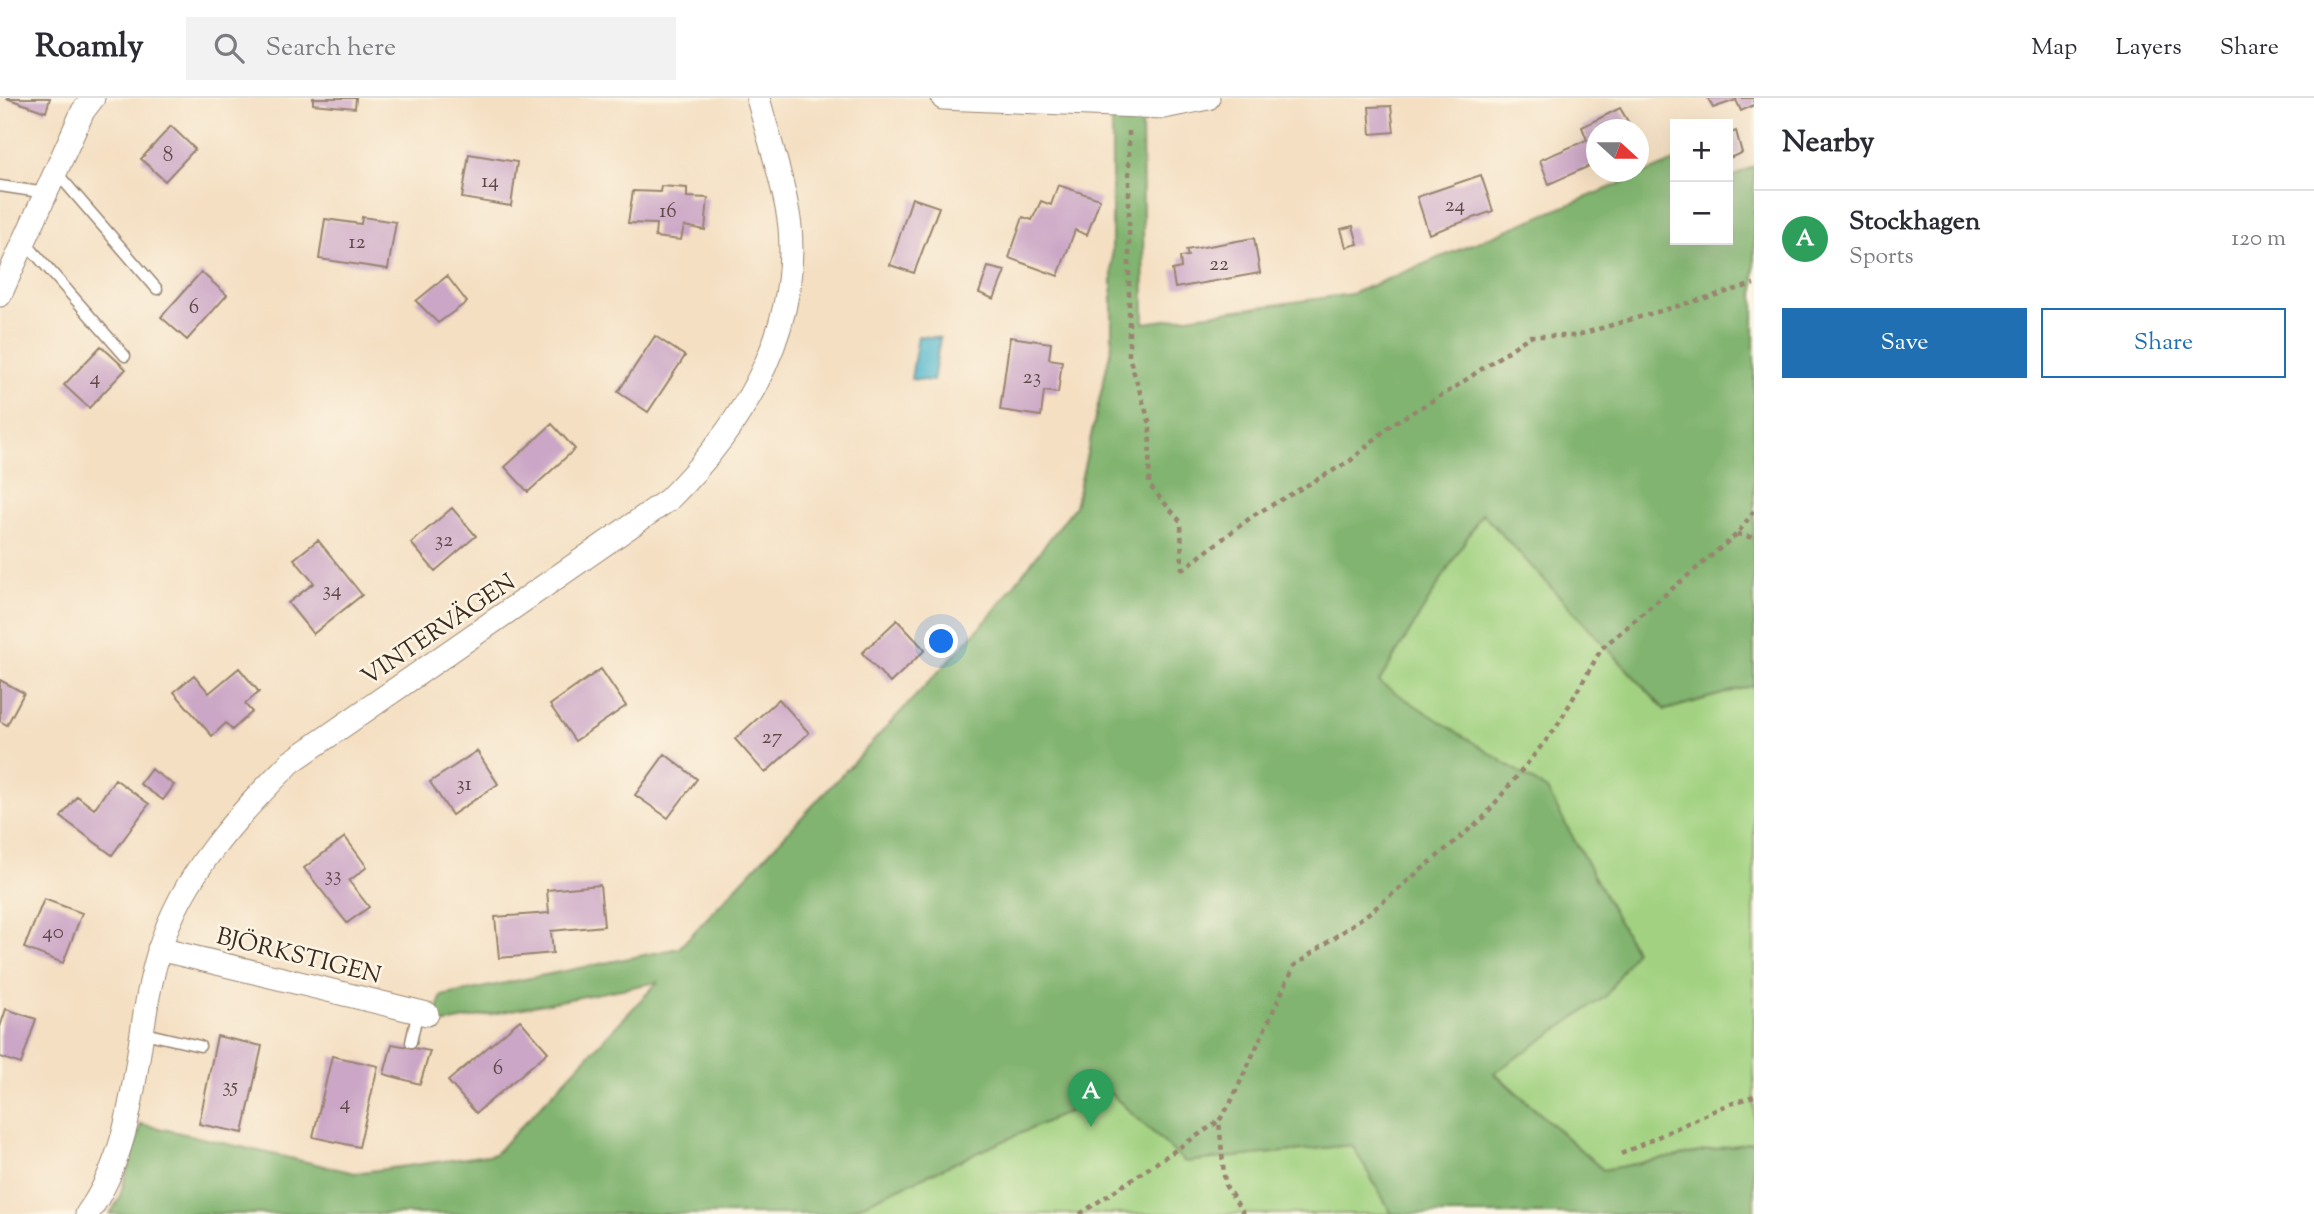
<!DOCTYPE html>
<meta charset="utf-8">
<style>
:root{--surface:#fff;--page:#f2f2f3;--text:#2b2b33;--muted:#7c7c81;--line:#e1e1e2;--accent:#1f6fb2}
body{margin:0;font-family:"Sorts Mill Goudy",serif;background:var(--page);color:var(--text)}
.controls{position:absolute;right:21px;top:21px;display:grid;overflow:hidden;border-radius:0px;box-shadow:0 7px 28px #0002}
.controls button{width:63px;height:63px;display:grid;place-items:center;padding:0;border:0;border-bottom:2px solid var(--line);background:var(--surface);color:var(--text);font:35px sans-serif}
.compass{position:absolute;left:1586px;top:21px;width:63px;height:63px;border-radius:50%;background:var(--surface);box-shadow:0 7px 28px #0002;rotate:111deg}
.you{position:absolute;left:942px;top:544px;width:24px;height:24px;margin:-18px;border:5px solid #fff;border-radius:50%;background:#1a73e8;box-shadow:0 0 0 10px #1a73e833}
.badge{display:grid;place-items:center;width:46px;height:46px;border-radius:50%;background:var(--accent);color:#fff;font-size:23px;font-weight:700}
.pin{position:absolute;translate:-50% -58px;filter:drop-shadow(0 2px 4px #0008)}
.pin::after{content:'';position:absolute;top:37px;width:24px;height:21px;background:inherit;clip-path:polygon(0 0,100% 0,50% 100%)}
.list{margin:0;padding:0;list-style:none}
h2{display:flex;justify-content:space-between;align-items:center;height:91px;margin:0;padding:0 28px;font-size:30px}
h2 small{font-size:23px;font-weight:400;color:var(--muted)}
.list li{display:grid;grid-template-columns:46px 1fr auto;gap:21px;align-items:center;box-sizing:border-box;height:98px;padding:0 28px;border-top:2px solid var(--line)}
.list b{display:block;font-size:26px;white-space:nowrap}
.list p{margin:0;font-size:23px;white-space:nowrap;color:var(--muted)}
.list em{font-size:23px;font-style:normal;color:var(--muted)}
.actions{display:flex;gap:14px;padding:21px 28px}
.actions a{flex:1;padding:16px 0;border:2px solid var(--accent);border-radius:0px;text-align:center;font-size:24px;color:var(--accent)}
.actions .main{background:var(--accent);color:#fff}
.icon{flex:none;width:38px;height:38px;fill:none;stroke:currentColor;stroke-width:2;stroke-linecap:round;stroke-linejoin:round}
.map{position:relative;flex:none;width:1754px;height:1116px;overflow:hidden}
header{display:flex;align-items:center;gap:42px;box-sizing:border-box;height:98px;padding:0 35px;background:var(--surface);border-bottom:2px solid var(--line)}
header strong{font-size:33px}
nav{display:flex;gap:38px;margin-inline-start:auto;font-size:24px}
.search{width:490px;height:63px;background:var(--page);display:flex;align-items:center;gap:18px;box-sizing:border-box;padding:0 24px;border-radius:0px;color:var(--muted);font-size:26px}
main{display:flex}
aside{flex:1;background:var(--surface)}
.map>svg:first-child{display:block}
</style>
<header>
<strong>Roamly</strong>
<div class="search"><svg class="icon" aria-label="search" viewBox="0 0 24 24"><circle cx="10" cy="10" r="6"/><path d="M15 15l6 6"/></svg>Search here</div>
<nav><a>Map</a><a>Layers</a><a>Share</a></nav>
</header>
<main>
<div class="map">
<svg width="1754" height="1116" viewBox="0 0 1754 1116">
<rect width="100%" height="100%" fill="#fcf5e5"/>
<filter id="ink" filterUnits="userSpaceOnUse"><feTurbulence type="fractalNoise" baseFrequency=".0143" numOctaves="2"/><feDisplacementMap in="SourceGraphic" scale="14" xChannelSelector="R" yChannelSelector="G"/><feConvolveMatrix kernelMatrix="1 2 1 2 8 2 1 2 1" color-interpolation-filters="sRGB"/></filter>
<filter id="wash" filterUnits="userSpaceOnUse"><feTurbulence type="fractalNoise" baseFrequency=".00686" numOctaves="4" result="noise"/><feDisplacementMap in="SourceGraphic" scale="28" xChannelSelector="R" yChannelSelector="G"/><feGaussianBlur stdDeviation="1.57" result="paint"/><feColorMatrix in="noise" values="0 0 0 0 0 0 0 0 0 0 0 0 0 0 0 0 0 1.4 0 .05"/><feComposite in="paint" operator="in"/></filter>
<g filter="url(#wash)">
<rect width="100%" height="100%" fill="#f4dfc2"/>
<path fill="#a2d281" stroke="#6e7e50" stroke-width="2" d="M1482,415L1665,612L1754,587V1044L1603,1072L1494,974L1605,898L1378,584Z
M1110,995L1185,1064L1352,1047L1392,1116H841Z"/>
<path fill="#81b46f" stroke="#5e6f46" stroke-width="2" d="M1142,20L1144,225L1351,196L1675,63V142H1728V75L1734,78L1754,68V587L1665,612L1482,415L1379,584L1547,692L1635,853L1606,898L1494,975L1603,1072L1754,1044V1116H1392L1352,1047L1185,1064L1110,995L841,1116H110L119,1101L141,1026L355,1075L495,1056L658,884L435,927L441,898L679,850L986,523L1075,408L1112,246V23Z"/>
<path fill="#4eb5cc" stroke="#447075" stroke-width="2" d="M918,238L940,240L933,283L911,281Z"/>
<g id="blocks">
<path fill="#cba6c6" d="M6,0H50L46,14Z
M313,0H356L355,10L313,6Z
M1708,0H1754V7L1741,13L1736,2L1713,10Z
M1391,8L1394,34L1371,36L1369,9Z
M1620,10L1633,32H1596V65L1549,86L1540,62L1587,42L1582,29Z
M171,28L195,51L165,83L141,61Z
M1736,33L1742,55L1729,60L1728,36Z
M469,56L517,64L511,108L462,100Z
M1481,77L1493,113L1429,136L1417,99Z
M1058,87L1100,101L1087,137L1075,132L1058,178L1009,160L1023,119L1032,122L1041,103L1051,107Z
M661,88L687,90V99L708,100L705,132L684,128L681,142L655,139L656,126L628,125L633,93L660,94Z
M912,100L939,109L914,175L890,167Z
M362,119L396,124L388,171L319,161L325,121L361,126Z
M1353,128L1358,146L1346,149L1341,131Z
M1254,140L1260,175L1175,190L1172,172L1181,170L1180,159L1188,158L1186,152Z
M988,169L1005,173L994,201L979,195Z
M201,174L227,197L187,242L161,219Z
M447,178L467,204L438,225L416,203Z
M655,238L685,258L648,314L618,294Z
M1010,239L1051,245L1049,261L1062,263L1058,295L1044,293L1041,318L1000,312Z
M101,248L126,271L89,310L64,287Z
M552,326L575,351L528,394L505,369Z
M452,410L476,438L435,473L411,445Z
M318,442L362,497L313,536L288,505L314,485L294,461Z
M897,522L925,552L890,585L862,555Z
M239,570L259,594L245,606L252,614L232,632L226,625L212,638L174,594L194,577L209,595Z
M601,571L626,608L575,643L550,607Z
M0,582L24,595L7,627L0,623Z
M779,601L809,635L765,675L735,641Z
M477,653L498,686L452,717L430,684Z
M665,656L697,681L668,720L635,697Z
M151,671L174,687L163,702L140,686Z
M115,681L149,706L112,757L61,719L77,698L94,711Z
M345,739L367,769L349,783L369,809L347,825L304,770Z
M600,787L604,828L551,833L553,855L499,860L495,819L549,815L547,792Z
M44,801L82,815L63,865L24,850Z
M6,911L36,921L21,966L0,959V929Z
M520,922L548,954L476,1015L448,983Z
M217,938L262,948L243,1035L199,1026Z
M392,946L430,953L420,986L384,976Z
M332,958L378,968L359,1049L313,1039Z"/>
</g>
</g>
<g filter="url(#ink)">
<use href="#blocks" fill-opacity="0" stroke="#988470" stroke-width="2"/>
<g fill="none" stroke-linecap="round" stroke-linejoin="round">
<defs>
<path id="service" d="M56,74L157,191
M0,88L46,95
M25,144L125,258
M144,935L200,948
M411,944L418,913"/>
<path id="minor" d="M943,0L1164,9L1208,0
M0,197L83,13L93,0
M159,851L427,916
M87,1116C143,1038 132,938 160,850C182,777 238,717 291,664L668,402C741,329 799,237 790,129C786,92 768,38 758,0"/>
</defs>
<use href="#service" stroke="#988470" stroke-width="13"/>
<use href="#minor" stroke="#988470" stroke-width="25"/>
<path stroke="#988470" stroke-width="4.5" stroke-dasharray="5 5" stroke-linecap="butt" d="M1129,33V259L1150,326L1149,387L1181,424L1182,472
M1737,436L1754,440
M1182,472L1254,417L1350,363L1392,326L1451,292L1530,238H1574L1754,186
M1621,1056L1722,1009L1754,998
M1080,1116L1219,1023
M1244,1116L1225,1087L1219,1023L1230,1006L1294,868L1373,812L1483,720L1556,630L1602,550L1737,436L1754,413"/>
<use href="#service" stroke="#fff" stroke-width="10"/>
<use href="#minor" stroke="#fff" stroke-width="23"/>
</g>
</g>
<g text-anchor="middle" stroke-width="5" stroke-linejoin="round" paint-order="stroke">
<g font-size="21" fill="#5f4948">
<text x="168" y="63">8</text>
<text x="490" y="89">14</text>
<text x="1455" y="113">24</text>
<text x="668" y="119">16</text>
<text x="357" y="150">12</text>
<text x="1219" y="172">22</text>
<text x="194" y="215">6</text>
<text x="1032" y="285">23</text>
<text x="95" y="286">4</text>
<text x="444" y="448">32</text>
<text x="332" y="498">34</text>
<text x="772" y="645">27</text>
<text x="464" y="692">31</text>
<text x="333" y="783">33</text>
<text x="53" y="840">40</text>
<text x="498" y="976">6</text>
<text x="230" y="994">35</text>
<text x="345" y="1011">4</text>
</g>
<g font-size="24" fill="#3b2a1e" stroke="#fcf5e5">
<text transform="translate(438 531) rotate(-34)" y="8">VINTERVÄGEN</text>
<text transform="translate(299 857) rotate(14)" y="8">BJÖRKSTIGEN</text>
</g>
</g>
</svg>
<div class="controls">
<button>+</button>
<button>−</button>
</div>
<svg class="compass" viewBox="-18 -18 36 36"><path d="M0-13l5 13h-10z" fill="#e53935"/><path d="M0 13l5-13h-10z" fill="#7c7c81"/></svg>
<div class="you"></div>
<div class="pin badge" style="left:1091px;top:1029px;background:#2e9e5b">A</div>
</div>
<aside>
<h2>Nearby<small></small></h2>
<ul class="list">
<li><span class="badge" style="background:#2e9e5b">A</span><div><b>Stockhagen</b><p>Sports</p></div><em>120 m</em></li>
</ul>
<div class="actions"><a class="main">Save</a><a>Share</a></div>
</aside>
</main>
